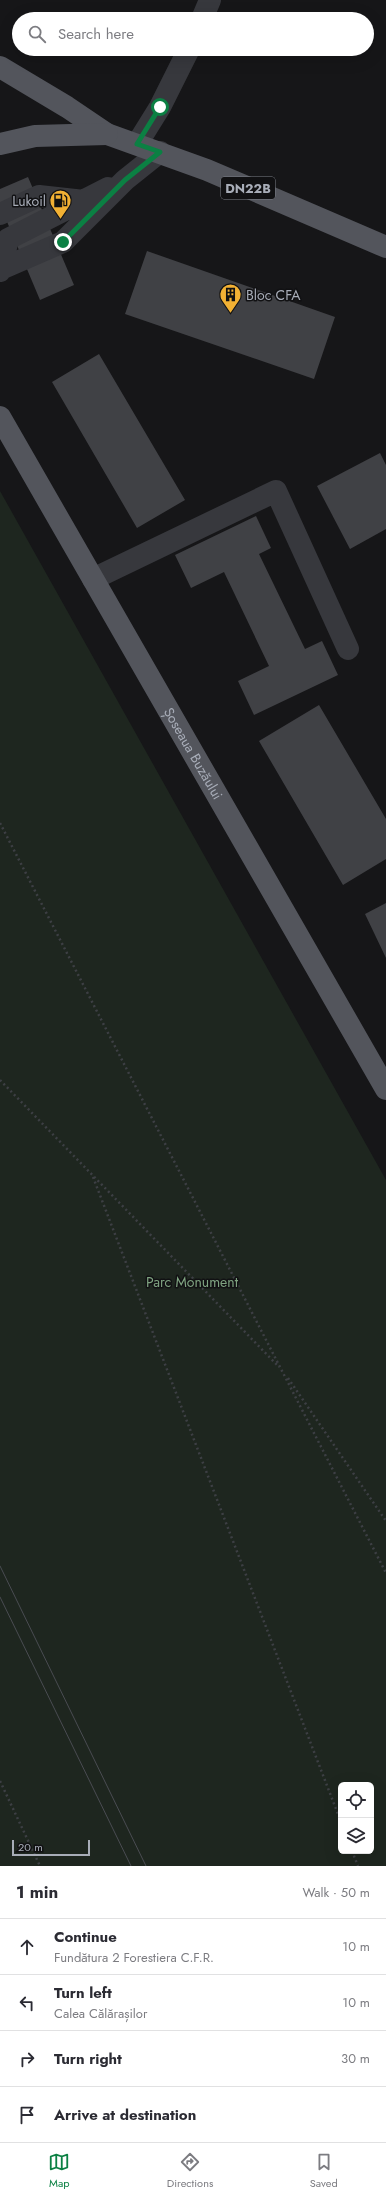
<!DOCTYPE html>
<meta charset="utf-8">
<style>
:root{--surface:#fff;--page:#f7f7f7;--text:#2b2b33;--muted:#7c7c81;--line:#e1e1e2;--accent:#0b8043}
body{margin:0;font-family:Jost,sans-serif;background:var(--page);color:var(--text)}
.controls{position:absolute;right:12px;bottom:12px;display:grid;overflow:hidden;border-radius:6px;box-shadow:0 4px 16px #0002}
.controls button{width:36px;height:36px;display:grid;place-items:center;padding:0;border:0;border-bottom:1px solid var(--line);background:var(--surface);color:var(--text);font:20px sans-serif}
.scale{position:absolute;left:12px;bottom:10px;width:78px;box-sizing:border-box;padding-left:4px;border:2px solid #a8adb8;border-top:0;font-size:11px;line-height:14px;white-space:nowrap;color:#a8adb8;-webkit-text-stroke:3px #111113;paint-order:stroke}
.stop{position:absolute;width:12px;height:12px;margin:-9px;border:3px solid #0b8043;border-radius:50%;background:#fff}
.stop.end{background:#0b8043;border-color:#fff;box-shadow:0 1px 4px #0008}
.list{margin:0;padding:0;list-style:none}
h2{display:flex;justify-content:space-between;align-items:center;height:52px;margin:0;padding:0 16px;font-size:17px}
h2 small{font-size:13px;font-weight:400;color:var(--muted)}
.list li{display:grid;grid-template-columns:26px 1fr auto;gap:12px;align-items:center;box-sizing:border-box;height:56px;padding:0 16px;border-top:1px solid var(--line)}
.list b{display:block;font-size:15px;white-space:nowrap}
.list p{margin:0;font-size:13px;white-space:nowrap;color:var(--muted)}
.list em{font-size:13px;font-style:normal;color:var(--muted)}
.icon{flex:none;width:22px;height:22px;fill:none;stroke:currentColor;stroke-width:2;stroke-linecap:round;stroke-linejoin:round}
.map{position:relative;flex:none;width:386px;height:1866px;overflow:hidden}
.search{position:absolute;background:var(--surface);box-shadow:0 4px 16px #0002;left:12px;right:12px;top:12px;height:44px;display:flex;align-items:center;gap:10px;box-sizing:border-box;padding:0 14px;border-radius:22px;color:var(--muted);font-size:15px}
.sheet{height:276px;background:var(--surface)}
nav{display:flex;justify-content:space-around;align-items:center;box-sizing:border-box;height:56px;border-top:1px solid var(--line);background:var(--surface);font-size:11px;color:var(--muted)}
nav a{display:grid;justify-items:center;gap:2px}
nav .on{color:var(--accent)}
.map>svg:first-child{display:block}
</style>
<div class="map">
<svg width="386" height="1866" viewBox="0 0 386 1866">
<rect width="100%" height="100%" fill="#161618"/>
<path fill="#1e261f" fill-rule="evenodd" d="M0,491L386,1180V1866H0ZM341,1785H371V1851H341Z"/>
<path fill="#404145" d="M28,177L74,285L40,300L0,205V189Z
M147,251L335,317L314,379L125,314Z
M99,354L185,500L137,528L52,382Z
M380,453L386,465V529L350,549L317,486Z
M256,516L271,548L259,554L305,649L322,641L338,675L254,715L238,681L269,666L224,572L191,588L175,555Z
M319,705L386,819V859L343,885L259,741Z
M386,903V958L365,914Z"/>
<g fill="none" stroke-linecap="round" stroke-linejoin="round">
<path stroke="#3d3f44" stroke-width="2.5" stroke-dasharray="2 3" stroke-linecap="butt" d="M0,823L386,1573
M0,1080L279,1367
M93,1177L341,1822
M288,1378L386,1521
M0,1781L40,1866
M352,1851L358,1866"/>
<path stroke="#37383d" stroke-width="22" d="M202,19L210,0
M137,144L160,107L189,49
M0,214L39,196L84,201
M1,269L8,239L108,188
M0,271L1,269L63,242L125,180L160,152
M93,579L276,491L348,649"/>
<g stroke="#53555c" stroke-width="22">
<path d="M0,67L67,107L107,134L207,170L386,247"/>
<path d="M0,144L35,136L107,134"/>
<path id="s1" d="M0,417L386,1089"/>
</g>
<path stroke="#4a4c52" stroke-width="1" d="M0,1566L146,1866
M0,1597L131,1866"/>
</g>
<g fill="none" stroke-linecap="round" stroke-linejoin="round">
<path stroke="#0b8043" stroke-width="5" d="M63,242L125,180L160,152L137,144L160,107"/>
</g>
<defs>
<symbol id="fuel-pin" viewBox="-11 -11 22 30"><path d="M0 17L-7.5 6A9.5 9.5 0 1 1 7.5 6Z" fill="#f2b134" stroke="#111113"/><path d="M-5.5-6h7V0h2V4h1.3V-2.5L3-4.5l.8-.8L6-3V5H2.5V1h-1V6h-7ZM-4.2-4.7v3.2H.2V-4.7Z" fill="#111"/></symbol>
<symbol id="building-pin" viewBox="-11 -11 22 30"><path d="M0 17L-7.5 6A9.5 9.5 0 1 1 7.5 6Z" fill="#f2b134" stroke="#111113"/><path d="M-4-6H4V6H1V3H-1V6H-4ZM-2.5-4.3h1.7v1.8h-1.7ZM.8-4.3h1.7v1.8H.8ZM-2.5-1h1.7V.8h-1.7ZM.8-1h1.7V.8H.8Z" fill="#111"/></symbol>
</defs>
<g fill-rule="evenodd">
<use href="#fuel-pin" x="48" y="188" width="25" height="34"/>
<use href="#building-pin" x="218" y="282" width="25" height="34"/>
</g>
<g text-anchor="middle" stroke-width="3" stroke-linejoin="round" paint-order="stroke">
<rect fill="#111113" stroke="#7b7e86" stroke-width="1" x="221" y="177" width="54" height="22" rx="3"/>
<g font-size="13" font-weight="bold" fill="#a8adb8">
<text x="248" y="193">DN22B</text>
</g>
<g font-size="14" fill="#a8adb8" stroke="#111113" text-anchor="end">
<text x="46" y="206">Lukoil</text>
<text x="246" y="300" text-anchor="start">Bloc CFA</text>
</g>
<g font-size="14" fill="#a8adb8" stroke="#111113">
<text dy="5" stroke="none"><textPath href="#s1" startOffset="388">Șoseaua Buzăului</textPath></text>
</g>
<g font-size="14" fill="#7fa381" stroke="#111113">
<text x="192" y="1287">Parc Monument</text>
</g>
</g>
</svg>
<div class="controls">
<button><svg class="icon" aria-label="locate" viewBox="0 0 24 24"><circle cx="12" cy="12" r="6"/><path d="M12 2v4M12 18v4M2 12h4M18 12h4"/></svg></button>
<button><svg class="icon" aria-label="layers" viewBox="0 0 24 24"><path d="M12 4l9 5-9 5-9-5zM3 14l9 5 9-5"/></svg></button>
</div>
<div class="scale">20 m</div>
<div class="stop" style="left:160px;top:107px"></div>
<div class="stop end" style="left:63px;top:242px"></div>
<div class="search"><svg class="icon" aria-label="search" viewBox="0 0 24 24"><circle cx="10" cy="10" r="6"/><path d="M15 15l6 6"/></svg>Search here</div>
</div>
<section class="sheet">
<h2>1 min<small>Walk · 50 m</small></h2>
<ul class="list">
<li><svg class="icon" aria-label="ahead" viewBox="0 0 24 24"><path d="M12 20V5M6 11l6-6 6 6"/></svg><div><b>Continue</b><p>Fundătura 2 Forestiera C.F.R.</p></div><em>10 m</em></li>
<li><svg class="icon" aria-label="left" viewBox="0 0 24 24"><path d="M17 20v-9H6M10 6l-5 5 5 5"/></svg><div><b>Turn left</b><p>Calea Călărașilor</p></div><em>10 m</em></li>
<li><svg class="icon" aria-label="right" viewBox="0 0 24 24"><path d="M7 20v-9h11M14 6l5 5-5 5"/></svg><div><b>Turn right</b></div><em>30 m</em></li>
<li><svg class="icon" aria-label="arrive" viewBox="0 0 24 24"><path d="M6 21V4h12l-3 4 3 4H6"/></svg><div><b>Arrive at destination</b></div></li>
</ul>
</section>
<nav>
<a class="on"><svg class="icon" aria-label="map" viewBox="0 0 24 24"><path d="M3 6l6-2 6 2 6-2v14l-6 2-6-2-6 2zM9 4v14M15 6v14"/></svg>Map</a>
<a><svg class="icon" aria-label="directions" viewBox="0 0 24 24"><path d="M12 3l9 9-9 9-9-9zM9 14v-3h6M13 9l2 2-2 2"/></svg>Directions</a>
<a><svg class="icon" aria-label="saved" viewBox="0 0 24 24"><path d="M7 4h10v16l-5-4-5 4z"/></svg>Saved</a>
</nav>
